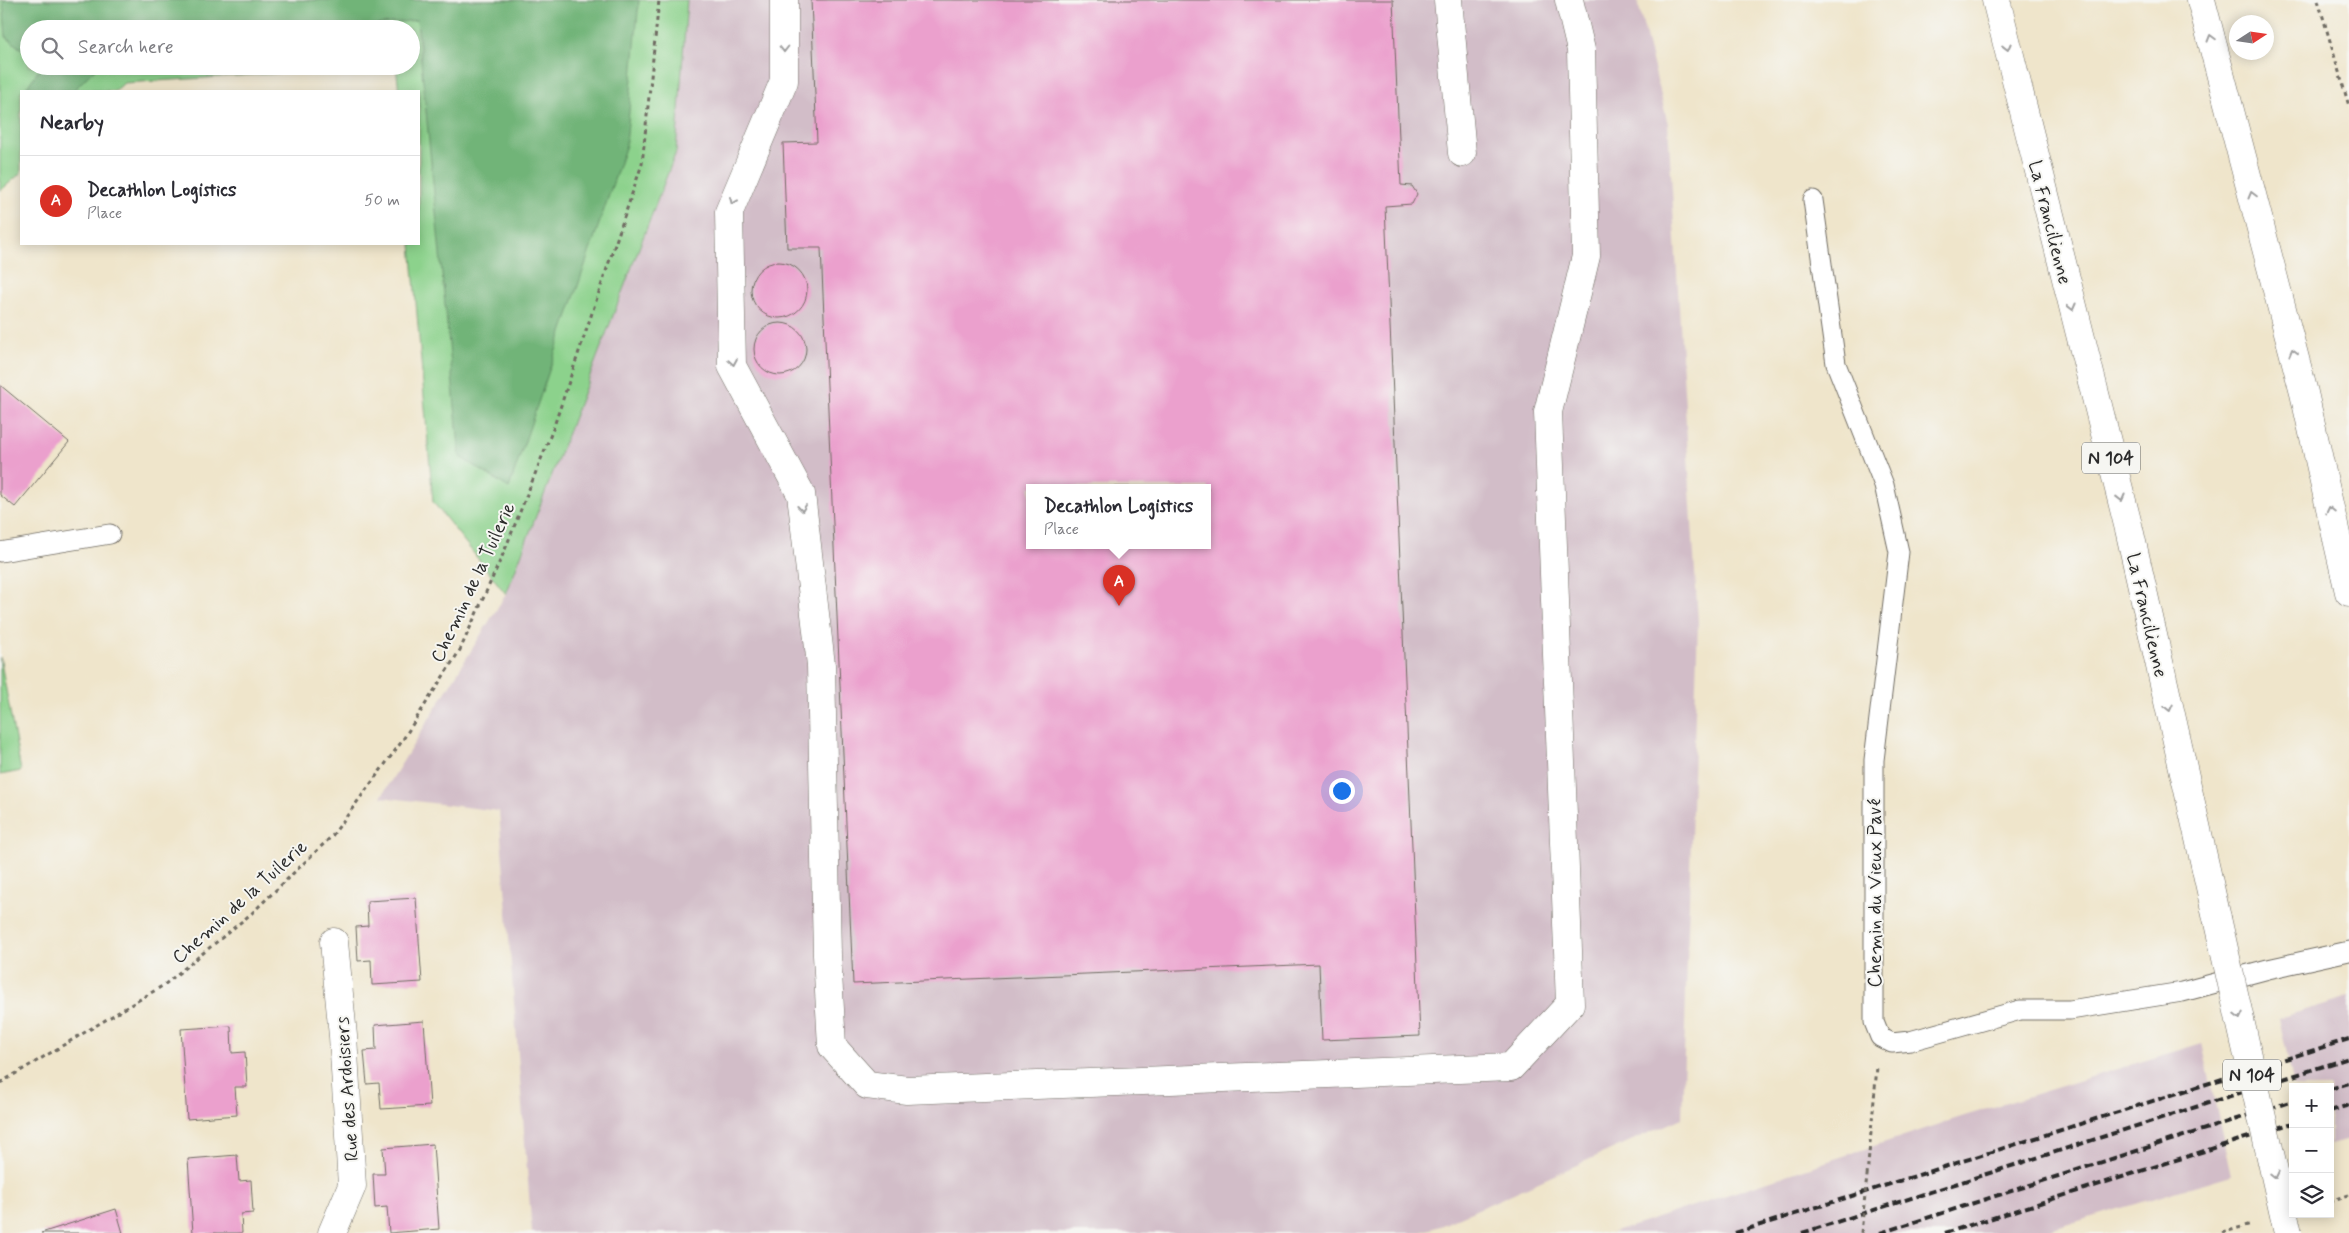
<!DOCTYPE html>
<meta charset="utf-8">
<style>
:root{--surface:#fff;--page:#f2f2f3;--text:#2b2b33;--muted:#7c7c81;--line:#e1e1e2;--accent:#d93025}
body{margin:0;font-family:Mynerve,sans-serif;background:var(--page);color:var(--text)}
.controls{position:absolute;right:15px;bottom:15px;display:grid;overflow:hidden;border-radius:0px;box-shadow:0 2px 12px #0003}
.controls button{width:45px;height:45px;display:grid;place-items:center;padding:0;border:0;border-bottom:1px solid var(--line);background:var(--surface);color:var(--text);font:25px sans-serif}
.compass{position:absolute;left:2229px;top:15px;width:45px;height:45px;border-radius:50%;background:var(--surface);box-shadow:0 2px 12px #0003;rotate:78deg}
.you{position:absolute;left:1341px;top:790px;width:18px;height:18px;margin:-12px;border:4px solid #fff;border-radius:50%;background:#1a73e8;box-shadow:0 0 0 8px #1a73e833}
.badge{display:grid;place-items:center;width:32px;height:32px;border-radius:50%;background:var(--accent);color:#fff;font-size:16px;font-weight:700}
.pin{position:absolute;translate:-50% -41px;filter:drop-shadow(0 1px 2px #0008)}
.pin::after{content:'';position:absolute;top:26px;width:18px;height:15px;background:inherit;clip-path:polygon(0 0,100% 0,50% 100%)}
.popup{position:absolute;left:1026px;top:484px;width:185px;height:65px;box-sizing:border-box;display:grid;place-content:center;border-radius:0px;background:var(--surface);filter:drop-shadow(0 1px 4px #0005);font-size:16px;white-space:nowrap;color:var(--muted)}
.popup b{font-size:19px;color:var(--text)}
.popup::after{content:'';position:absolute;left:50%;top:100%;margin-left:-10px;border:10px solid transparent;border-top-color:var(--surface)}
.list{margin:0;padding:0;list-style:none}
h2{display:flex;justify-content:space-between;align-items:center;height:65px;margin:0;padding:0 20px;font-size:21px}
h2 small{font-size:16px;font-weight:400;color:var(--muted)}
.list li{display:grid;grid-template-columns:32px 1fr auto;gap:15px;align-items:center;box-sizing:border-box;height:90px;padding:0 20px;border-top:1px solid var(--line)}
.list b{display:block;font-size:19px;white-space:nowrap}
.list p{margin:0;font-size:16px;white-space:nowrap;color:var(--muted)}
.list em{font-size:16px;font-style:normal;color:var(--muted)}
.icon{flex:none;width:28px;height:28px;fill:none;stroke:currentColor;stroke-width:2;stroke-linecap:round;stroke-linejoin:round}
.map{position:relative;flex:none;width:2349px;height:1233px;overflow:hidden}
.search{position:absolute;background:var(--surface);box-shadow:0 2px 12px #0003;left:20px;top:20px;width:400px;height:55px;display:flex;align-items:center;gap:12px;box-sizing:border-box;padding:0 18px;border-radius:28px;color:var(--muted);font-size:19px}
.panel{position:absolute;background:var(--surface);box-shadow:0 2px 12px #0003;left:20px;top:90px;width:400px;height:155px;border-radius:0px}
.map>svg:first-child{display:block}
</style>
<div class="map">
<svg width="2349" height="1233" viewBox="0 0 2349 1233">
<rect width="100%" height="100%" fill="#f6f6f2"/>
<filter id="ink" filterUnits="userSpaceOnUse"><feTurbulence type="fractalNoise" baseFrequency=".02" numOctaves="2"/><feDisplacementMap in="SourceGraphic" scale="10" xChannelSelector="R" yChannelSelector="G"/><feConvolveMatrix kernelMatrix="1 2 1 2 8 2 1 2 1" color-interpolation-filters="sRGB"/></filter>
<filter id="wash" filterUnits="userSpaceOnUse"><feTurbulence type="fractalNoise" baseFrequency=".0096" numOctaves="4" result="noise"/><feDisplacementMap in="SourceGraphic" scale="20" xChannelSelector="R" yChannelSelector="G"/><feGaussianBlur stdDeviation="1.12" result="paint"/><feColorMatrix in="noise" values="0 0 0 0 0 0 0 0 0 0 0 0 0 0 0 0 0 1.4 0 .05"/><feComposite in="paint" operator="in"/></filter>
<g filter="url(#wash)">
<rect width="100%" height="100%" fill="#efe5cb"/>
<path fill="#d2bdc8" fill-rule="evenodd" d="M687,0H1637L1668,124L1698,622L1682,1118L1440,1226L1418,1233H532L499,811L381,797L506,594L676,153ZM1030,487H1208V545H1030Z
M2349,997V1140L2330,1145V1087H2294L2279,1018Z
M2202,1043L2231,1175L2039,1233H1612L1958,1118Z"/>
<path fill="#8cd28c" stroke="#5c7e5c" fill-rule="evenodd" d="M0,0H687L676,152L506,594L433,502L411,244H419V91H399L396,66L124,83L115,91H21V173L0,191ZM29,29H411V66H29Z
M0,657L21,771L0,775Z"/>
<path fill="#71b478" stroke="#4e7052" d="M3,0H639L626,145L509,488L460,457L417,20L341,29H29V55L6,37Z
M42,66H98L73,91H24Z"/>
<g id="blocks">
<path fill="#eba0cd" fill-rule="evenodd" d="M811,0H1393L1401,185L1412,186L1417,194L1412,204L1385,206L1420,1036L1322,1040L1319,964L853,984L821,248H787L783,143L817,142ZM1030,487H1208V545H1030Z
M751 290a28 28 0 1 1 56 0a28 28 0 1 1-56 0Z
M754 349a26 26 0 1 1 52 0a26 26 0 1 1-52 0Z
M0,385L69,442L15,507L0,495Z
M416,898L422,982L372,985L371,960L358,961L356,927L368,926L367,901Z
M424,1021L430,1106L381,1109L379,1083L367,1084L364,1051L376,1050L375,1025Z
M231,1026L232,1053L245,1052L247,1087H235L237,1115L187,1119L181,1029Z
M433,1144L439,1229L389,1233L387,1207L375,1208L373,1174H385L383,1148Z
M237,1155L239,1181L251,1180L253,1213L241,1214L242,1233H193L188,1159Z
M116,1209L123,1233H41Z"/>
</g>
</g>
<g filter="url(#ink)">
<use href="#blocks" fill-opacity="0" stroke="#706c63" stroke-width="1"/>
<g fill="none" stroke-linecap="round" stroke-linejoin="round">
<defs>
<path id="service" d="M1813,200L1836,364L1884,485L1899,552L1874,760V1022L1880,1037L1892,1043L1910,1041L2020,1010H2070L2182,992L2268,969L2349,951
M0,552L110,534"/>
<path id="minor" d="M784,0V81L729,212L732,366L801,494L821,665L827,955L832,1046L867,1085L907,1090L1511,1067L1570,1004L1548,412L1586,256L1581,50L1569,0
M1448,0L1462,153
M332,1233L352,1186L343,1036L334,942"/>
<path id="trunk" d="M1996,0L2129,529L2217,918
M2201,0L2304,393L2349,592"/>
</defs>
<use href="#service" stroke="#706c63" stroke-width="21"/>
<use href="#minor" stroke="#706c63" stroke-width="29"/>
<use href="#trunk" stroke="#706c63" stroke-width="29"/>
<path stroke="#706c63" stroke-width="3" stroke-dasharray="4 4" stroke-linecap="butt" d="M2318,0L2349,106
M0,1083L164,985L252,913L332,836L400,744L460,650L504,552L553,429L642,164L659,0
M1867,1176L1877,1067
M2330,1201L2349,1195
M2222,1233L2251,1224"/>
<use href="#service" stroke="#fff" stroke-width="19"/>
<use href="#minor" stroke="#fff" stroke-width="28"/>
<use href="#trunk" stroke="#fff" stroke-width="28"/>
<path stroke="#2b2b2b" stroke-width="4" stroke-dasharray="8 4" stroke-linecap="butt" d="M2330,1089L2349,1083
M2330,1111L2349,1105
M1735,1233L2349,1039
M1802,1233L2349,1058
M1880,1233L2293,1101
M1945,1233L2293,1123"/>
<defs>
<path id="trunk-bridge" d="M2217,918L2288,1233"/>
</defs>
<use href="#trunk-bridge" stroke="#706c63" stroke-width="29" stroke-linecap="butt"/>
<path stroke="#706c63" stroke-width="3" stroke-dasharray="4 4" stroke-linecap="butt" d="M1861,1233L1867,1176"/>
<use href="#trunk-bridge" stroke="#fff" stroke-width="28"/>
</g>
<defs><path id="oneway-chevron" d="M-2-3.5L2.5 0L-2 3.5" fill="none" stroke-width="1.6" stroke-linecap="round" stroke-linejoin="round" transform="scale(1.25)"/></defs>
<g stroke="#a0a0a0">
<use href="#oneway-chevron" transform="translate(2211 38) rotate(-106)"/>
<use href="#oneway-chevron" transform="translate(2007 47) rotate(76)"/>
<use href="#oneway-chevron" transform="translate(784 49) rotate(90)"/>
<use href="#oneway-chevron" transform="translate(2252 195) rotate(-105)"/>
<use href="#oneway-chevron" transform="translate(733 201) rotate(113)"/>
<use href="#oneway-chevron" transform="translate(2072 307) rotate(76)"/>
<use href="#oneway-chevron" transform="translate(2293 352) rotate(-105)"/>
<use href="#oneway-chevron" transform="translate(733 362) rotate(80)"/>
<use href="#oneway-chevron" transform="translate(2121 498) rotate(76)"/>
<use href="#oneway-chevron" transform="translate(802 508) rotate(83)"/>
<use href="#oneway-chevron" transform="translate(2330 510) rotate(-103)"/>
<use href="#oneway-chevron" transform="translate(2169 708) rotate(77)"/>
<use href="#oneway-chevron" transform="translate(2239 1016) rotate(77)"/>
<use href="#oneway-chevron" transform="translate(2275 1175) rotate(77)"/>
</g>
</g>
<g text-anchor="middle" stroke-width="4" stroke-linejoin="round" paint-order="stroke">
<g fill="#f6f6f2" stroke="#686867" stroke-width="1">
<rect x="2082" y="442.5" width="58" height="31" rx="4"/>
<rect x="2223" y="1059.5" width="58" height="31" rx="4"/>
</g>
<g font-size="18" font-weight="bold" fill="#2b2b2b">
<text x="2111" y="464">N 104</text>
<text x="2252" y="1081">N 104</text>
</g>
<g font-size="19" fill="#2b2b2b" stroke="#f6f6f2">
<text transform="translate(2051 222) rotate(76)" y="7">La Francilienne</text>
<text transform="translate(472 582) rotate(-65)" y="7">Chemin de la Tuilerie</text>
<text transform="translate(2148 615) rotate(77)" y="7">La Francilienne</text>
<text transform="translate(1874 893) rotate(-90)" y="7">Chemin du Vieux Pavé</text>
<text transform="translate(239 901) rotate(-42)" y="7">Chemin de la Tuilerie</text>
<text transform="translate(346 1089) rotate(-94)" y="7">Rue des Ardoisiers</text>
</g>
</g>
</svg>
<div class="controls">
<button>+</button>
<button>−</button>
<button><svg class="icon" aria-label="layers" viewBox="0 0 24 24"><path d="M12 4l9 5-9 5-9-5zM3 14l9 5 9-5"/></svg></button>
</div>
<svg class="compass" viewBox="-18 -18 36 36"><path d="M0-13l5 13h-10z" fill="#e53935"/><path d="M0 13l5-13h-10z" fill="#7c7c81"/></svg>
<div class="you"></div>
<div class="pin badge" style="left:1119px;top:606px">A</div>
<div class="popup"><b>Decathlon Logistics</b>Place</div>
<div class="search"><svg class="icon" aria-label="search" viewBox="0 0 24 24"><circle cx="10" cy="10" r="6"/><path d="M15 15l6 6"/></svg>Search here</div>
<section class="panel">
<h2>Nearby<small></small></h2>
<ul class="list">
<li><span class="badge">A</span><div><b>Decathlon Logistics</b><p>Place</p></div><em>50 m</em></li>
</ul>
</section>
</div>
